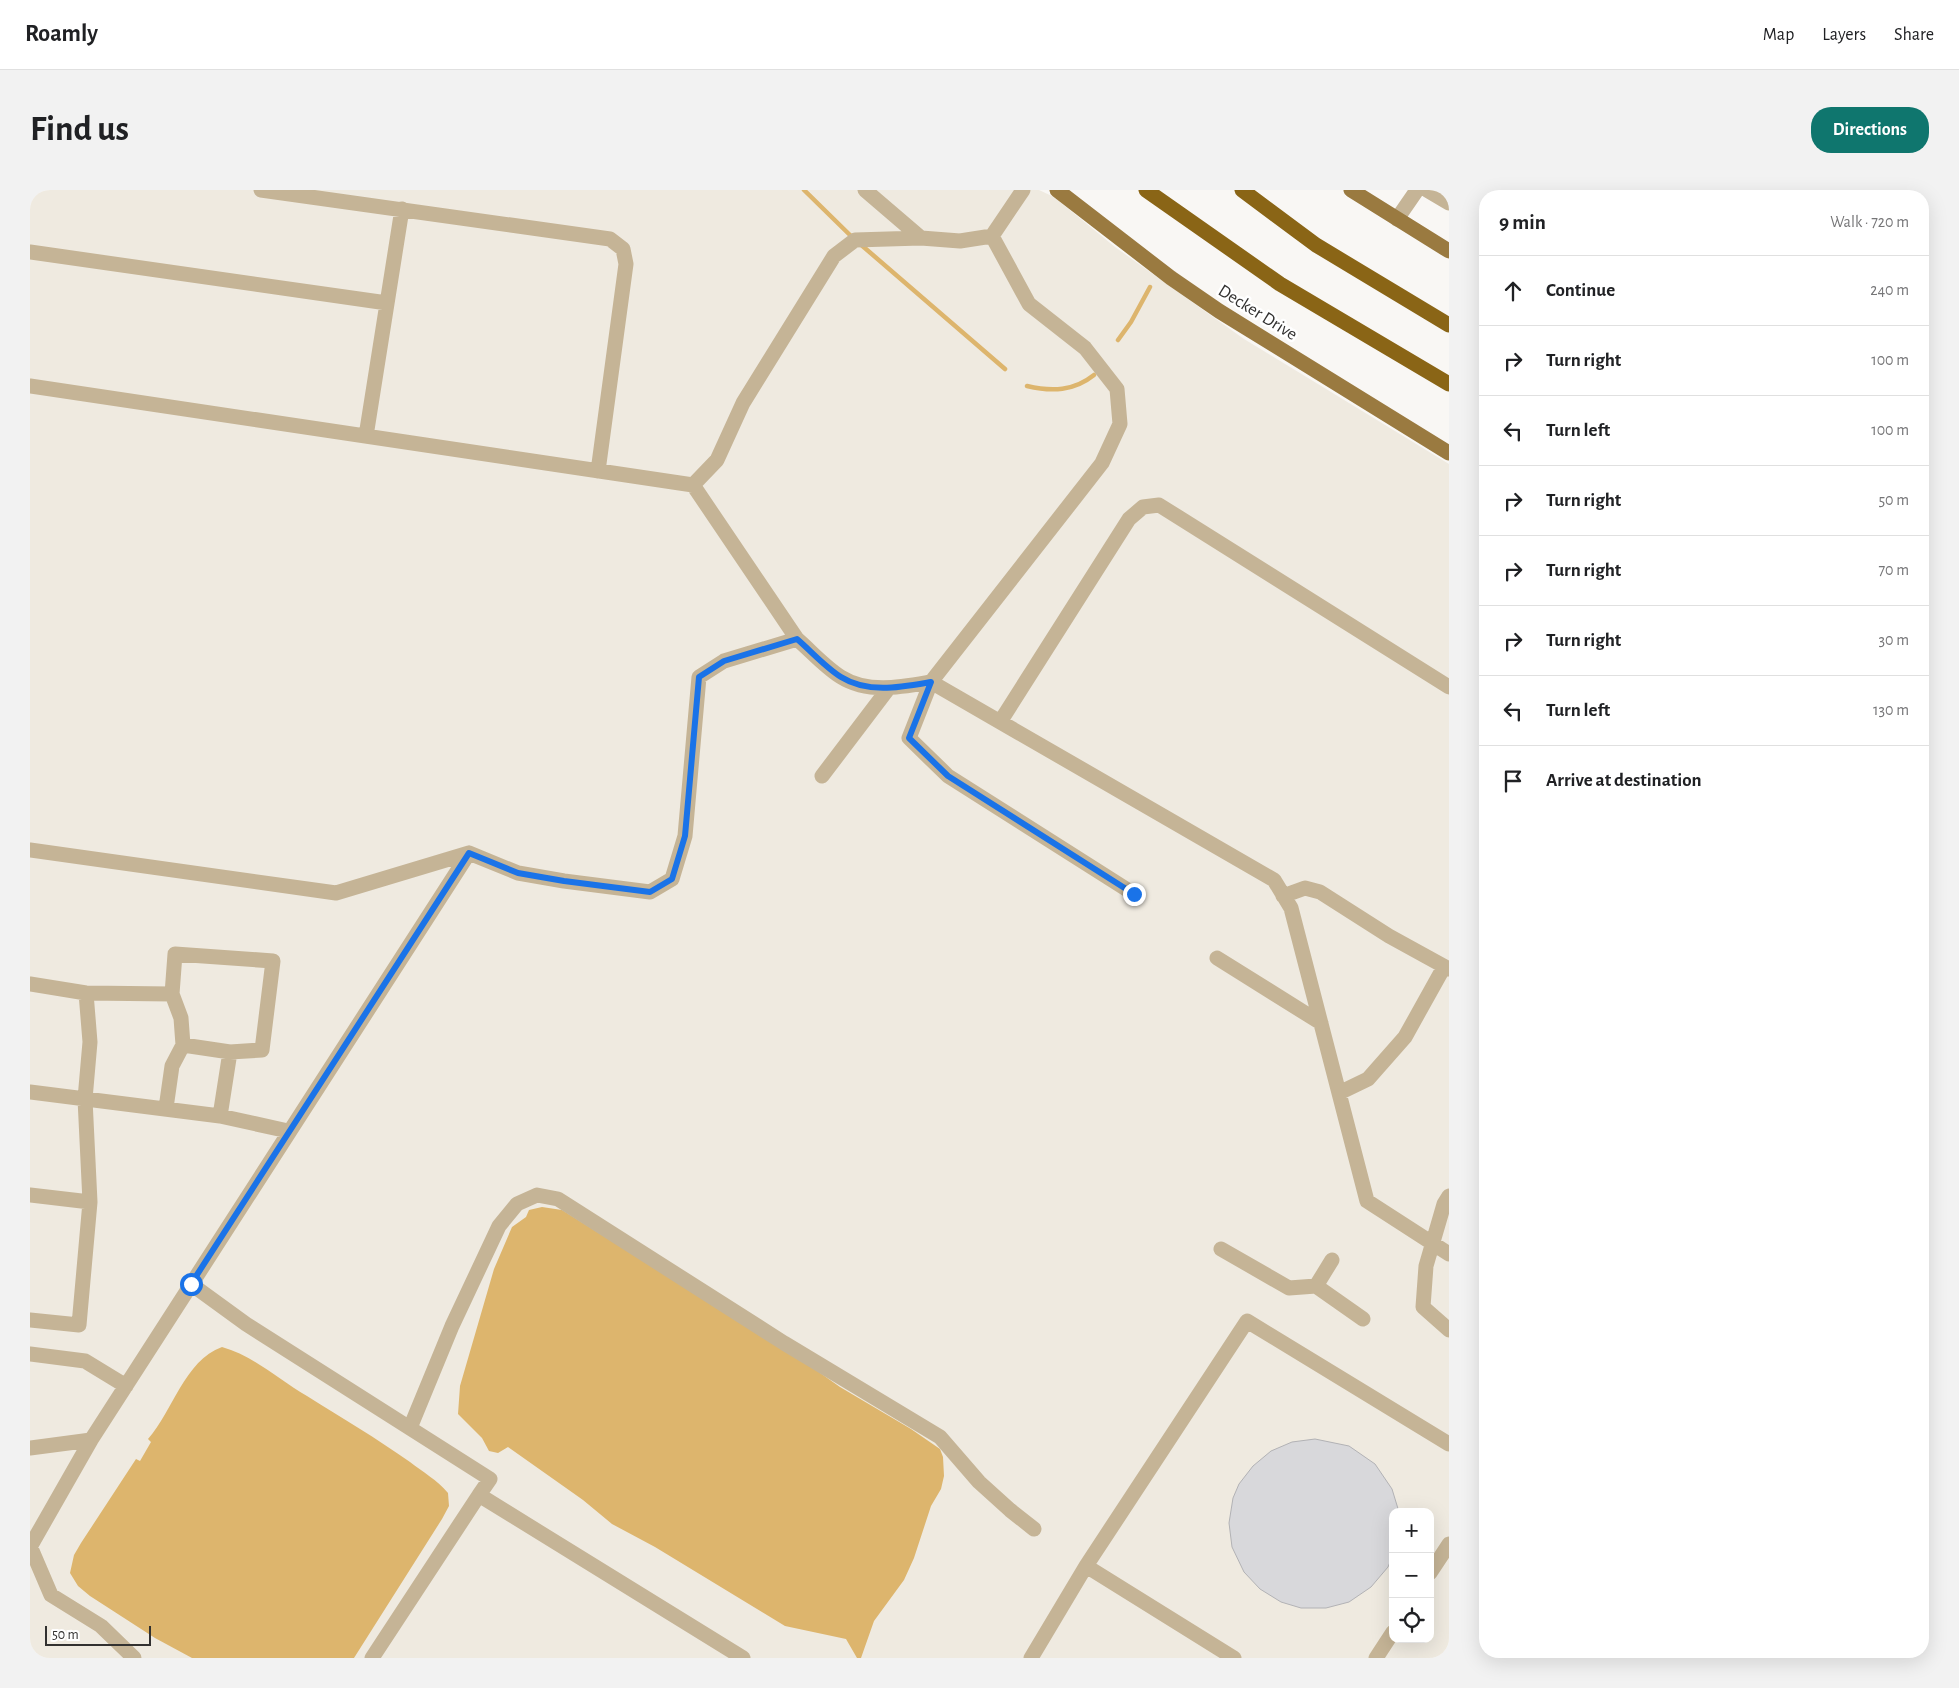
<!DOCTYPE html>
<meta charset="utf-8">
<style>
:root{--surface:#fff;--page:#f2f2f2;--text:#202124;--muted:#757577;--line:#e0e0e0;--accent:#0f766e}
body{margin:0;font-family:"Alegreya Sans",sans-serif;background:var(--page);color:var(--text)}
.controls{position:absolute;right:15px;bottom:15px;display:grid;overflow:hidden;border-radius:10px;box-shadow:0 5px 20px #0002}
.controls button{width:45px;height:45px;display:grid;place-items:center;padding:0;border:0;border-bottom:1px solid var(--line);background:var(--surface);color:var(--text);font:25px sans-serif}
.scale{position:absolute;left:15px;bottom:12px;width:106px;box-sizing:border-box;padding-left:5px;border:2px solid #323130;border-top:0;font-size:14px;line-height:18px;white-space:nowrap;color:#323130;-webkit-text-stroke:4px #fff;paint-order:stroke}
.stop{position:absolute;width:15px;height:15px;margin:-11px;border:4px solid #1a73e8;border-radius:50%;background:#fff}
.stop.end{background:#1a73e8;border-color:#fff;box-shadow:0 1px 5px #0008}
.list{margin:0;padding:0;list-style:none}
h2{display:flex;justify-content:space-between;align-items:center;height:65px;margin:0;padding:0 20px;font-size:21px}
h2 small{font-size:16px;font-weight:400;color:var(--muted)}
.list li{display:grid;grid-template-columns:32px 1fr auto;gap:15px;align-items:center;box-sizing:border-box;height:70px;padding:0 20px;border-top:1px solid var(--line)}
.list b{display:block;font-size:19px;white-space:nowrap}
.list em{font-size:16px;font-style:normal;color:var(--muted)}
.icon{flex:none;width:28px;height:28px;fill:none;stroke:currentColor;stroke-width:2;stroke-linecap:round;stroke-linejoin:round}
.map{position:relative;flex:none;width:1419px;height:1468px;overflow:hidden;border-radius:20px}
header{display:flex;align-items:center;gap:30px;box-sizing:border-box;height:70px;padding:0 25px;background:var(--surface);border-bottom:1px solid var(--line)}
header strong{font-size:24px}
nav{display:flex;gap:28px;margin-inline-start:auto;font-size:18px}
.intro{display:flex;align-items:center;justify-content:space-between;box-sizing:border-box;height:120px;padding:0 30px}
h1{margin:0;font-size:35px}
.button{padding:12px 22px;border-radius:20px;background:var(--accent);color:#fff;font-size:18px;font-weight:700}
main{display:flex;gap:30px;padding:0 30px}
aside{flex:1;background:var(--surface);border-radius:20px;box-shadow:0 5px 20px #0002}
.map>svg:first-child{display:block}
</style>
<header>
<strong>Roamly</strong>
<nav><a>Map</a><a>Layers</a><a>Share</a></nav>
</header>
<div class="intro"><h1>Find us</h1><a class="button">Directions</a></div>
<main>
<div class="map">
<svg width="1419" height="1468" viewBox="0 0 1419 1468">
<rect width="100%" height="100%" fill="#f9f7f4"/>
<path fill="#efeae0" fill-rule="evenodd" d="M0,0H1009L1024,7L1085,57L1214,149L1419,274V1468H0ZM1363,1322H1400V1449H1363Z"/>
<path fill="#ddb56d" d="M512,1017L532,1020L769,1168L810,1197L881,1239L910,1259L913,1267L914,1286L911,1299L901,1316L884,1368L874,1390L844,1431L831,1468H827L816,1449L755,1436L625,1357L582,1334L553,1310L478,1257L468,1263L459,1261L452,1248L428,1224L430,1196L464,1079L482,1037L496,1027L499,1020Z
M192,1157C224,1166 249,1190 277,1206C312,1228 346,1248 380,1272C393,1282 407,1290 418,1303L419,1316L412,1329L324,1468H162L125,1448L60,1406L48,1396L40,1383L44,1365L51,1353L106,1269L110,1271L121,1252L118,1249C143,1221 154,1171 192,1157Z"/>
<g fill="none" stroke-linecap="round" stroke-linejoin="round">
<path stroke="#ddb56d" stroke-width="4.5" d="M774,0L823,48
M829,53L975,179
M1088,150L1101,132L1120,97
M997,196C1022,202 1044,201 1064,185"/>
</g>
<path fill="#d8d8db" stroke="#b2b2b5" d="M1285,1249L1319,1256L1345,1274L1362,1299L1369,1322H1363V1365L1358,1377L1341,1397L1319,1412L1296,1418H1271L1251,1412L1230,1399L1214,1382L1202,1357L1199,1333L1203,1308L1209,1294L1223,1276L1241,1261L1262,1252Z"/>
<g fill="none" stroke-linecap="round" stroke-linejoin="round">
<path stroke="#c5b496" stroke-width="15" d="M231,0L580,49L593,59L596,74L568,281
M835,0L891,48
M1397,0L1419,13
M1367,29L1387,0
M962,46L999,114L1055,158L1087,199L1090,234L1072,273L901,492L879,548L918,586L1104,704
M0,62L357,113
M0,196L663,295L687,270L713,213L804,66L825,50L891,48L930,51L962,46L993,0
M336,246L372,19
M663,295L767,449
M970,532L1099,329L1113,317L1129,315L1419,497
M792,586L858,499
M0,660L306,703L439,663L488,683L534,691L620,702L642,689L655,646L669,487L694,471L767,449C781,461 795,477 811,487C838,504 872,497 901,492L1244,690L1261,718L1337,1011L1419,1064
M1253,706L1275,698L1290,702L1359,746L1419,779
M1187,768L1291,833
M0,794L56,803L142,804
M0,902L190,926L258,941
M1309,903L1338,889L1375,847L1414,777
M136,918L142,876L153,855L151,828L142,804L145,764L243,771L232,860L200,862L153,855
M190,926L200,862
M0,1005L60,1012
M1419,1006L1414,1014L1396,1076L1393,1117L1419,1140
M1191,1059L1259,1098L1286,1096L1333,1129
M161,1094L216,1134L460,1289L449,1305L713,1468
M1286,1096L1302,1070
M0,1130L49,1135L60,1012L55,909L60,852L56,803
M0,1164L55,1171L96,1196
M380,1238L422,1136L469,1036L487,1014L507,1005L528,1009L754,1153L910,1247L949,1292L980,1320L1004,1339
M0,1258L61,1250
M0,1356L21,1405L71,1436L104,1468
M0,1357L61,1250L439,663
M1056,1376L1204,1468
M1400,1383L1419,1354
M342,1468L449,1305
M1001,1468L1056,1376L1217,1131L1419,1254
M1346,1468L1363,1442"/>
<path stroke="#9a7a40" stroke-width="15" d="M1027,0L1141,88L1189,121L1419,263
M1321,0L1419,61"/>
<path stroke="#8a6516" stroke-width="15" d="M1116,0L1250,94L1419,194
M1212,0L1286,55L1419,135"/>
</g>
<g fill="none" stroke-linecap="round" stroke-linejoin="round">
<path stroke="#1a73e8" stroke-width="6" d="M161,1094L439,663L488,683L534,691L620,702L642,689L655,646L669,487L694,471L767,449C781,461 795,477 811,487C838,504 872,497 901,492L879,548L918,586L1104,704"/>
</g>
<g text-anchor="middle" stroke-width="5" stroke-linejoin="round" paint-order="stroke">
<g font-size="18" fill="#323130" stroke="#fff">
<text transform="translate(1228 122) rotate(32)" y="6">Decker Drive</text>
</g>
</g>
</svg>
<div class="controls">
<button>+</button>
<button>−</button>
<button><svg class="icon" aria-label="locate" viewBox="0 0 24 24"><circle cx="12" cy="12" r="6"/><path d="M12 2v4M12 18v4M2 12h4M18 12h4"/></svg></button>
</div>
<div class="scale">50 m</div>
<div class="stop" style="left:161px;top:1094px"></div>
<div class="stop end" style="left:1104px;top:704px"></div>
</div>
<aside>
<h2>9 min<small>Walk · 720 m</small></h2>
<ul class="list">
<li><svg class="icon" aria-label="ahead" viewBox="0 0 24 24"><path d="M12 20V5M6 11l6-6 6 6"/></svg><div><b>Continue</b></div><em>240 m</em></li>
<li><svg class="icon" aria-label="right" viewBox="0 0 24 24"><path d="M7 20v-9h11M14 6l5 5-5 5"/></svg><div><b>Turn right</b></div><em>100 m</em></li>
<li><svg class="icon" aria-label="left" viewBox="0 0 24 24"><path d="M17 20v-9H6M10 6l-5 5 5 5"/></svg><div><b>Turn left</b></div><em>100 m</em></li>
<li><svg class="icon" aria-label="right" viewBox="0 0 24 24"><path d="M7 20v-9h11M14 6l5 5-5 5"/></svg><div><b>Turn right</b></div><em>50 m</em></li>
<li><svg class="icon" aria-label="right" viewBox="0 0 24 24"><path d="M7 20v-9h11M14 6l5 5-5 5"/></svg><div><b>Turn right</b></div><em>70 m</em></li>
<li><svg class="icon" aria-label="right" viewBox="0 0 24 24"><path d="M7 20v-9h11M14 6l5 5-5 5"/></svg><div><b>Turn right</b></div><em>30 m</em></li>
<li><svg class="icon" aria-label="left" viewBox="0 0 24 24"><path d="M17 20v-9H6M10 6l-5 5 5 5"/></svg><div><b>Turn left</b></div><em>130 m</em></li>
<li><svg class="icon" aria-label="arrive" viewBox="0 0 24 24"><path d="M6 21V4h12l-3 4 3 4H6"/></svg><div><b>Arrive at destination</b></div></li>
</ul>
</aside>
</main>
